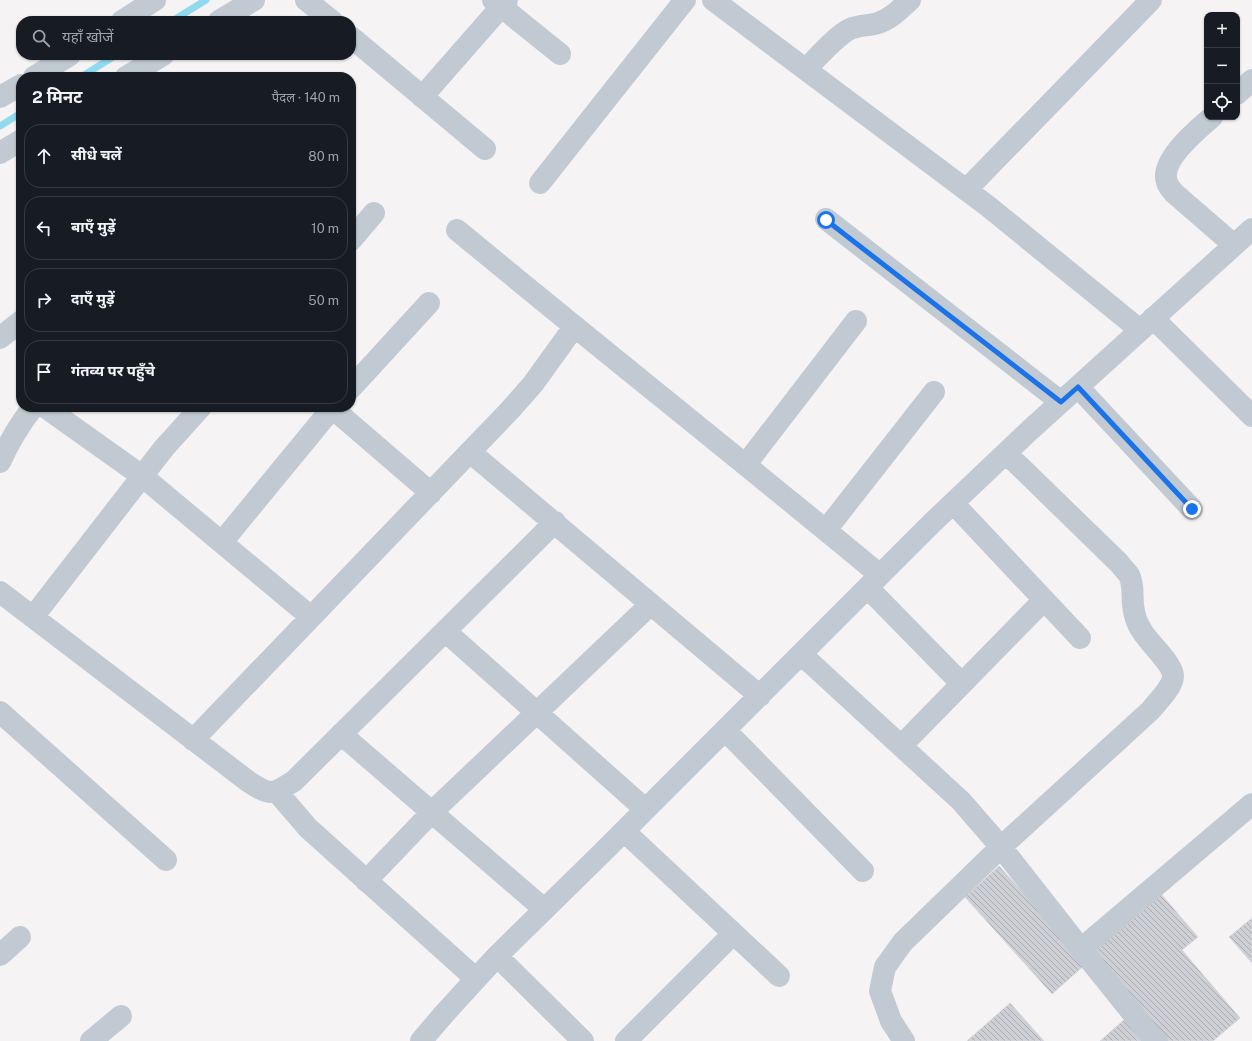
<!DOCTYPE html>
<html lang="hi">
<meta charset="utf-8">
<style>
:root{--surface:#171b24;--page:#242831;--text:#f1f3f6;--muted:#9ea1a6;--line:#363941}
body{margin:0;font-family:"Public Sans","Noto Sans Devanagari",sans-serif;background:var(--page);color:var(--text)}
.controls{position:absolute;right:12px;top:12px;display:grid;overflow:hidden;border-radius:8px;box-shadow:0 1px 3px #0004}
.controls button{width:36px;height:36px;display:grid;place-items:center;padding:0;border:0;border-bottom:1px solid var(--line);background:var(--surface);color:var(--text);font:20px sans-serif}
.stop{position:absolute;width:12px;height:12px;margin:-9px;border:3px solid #1a73e8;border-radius:50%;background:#fff}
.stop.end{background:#1a73e8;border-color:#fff;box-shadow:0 1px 4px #0008}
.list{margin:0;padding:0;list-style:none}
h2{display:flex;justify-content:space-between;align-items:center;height:52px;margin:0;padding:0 16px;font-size:17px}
h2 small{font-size:13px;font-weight:400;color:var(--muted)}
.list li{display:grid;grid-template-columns:26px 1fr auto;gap:12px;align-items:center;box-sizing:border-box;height:64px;margin:0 8px 8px;padding:0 8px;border:1px solid var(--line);border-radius:16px}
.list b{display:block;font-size:15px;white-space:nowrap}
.list em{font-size:13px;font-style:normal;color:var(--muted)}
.icon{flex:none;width:22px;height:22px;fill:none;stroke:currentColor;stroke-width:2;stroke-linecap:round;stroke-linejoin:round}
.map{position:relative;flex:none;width:1252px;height:1041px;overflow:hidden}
.search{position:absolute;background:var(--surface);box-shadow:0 1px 3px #0004;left:16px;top:16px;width:340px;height:44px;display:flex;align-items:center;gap:10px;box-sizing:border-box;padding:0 14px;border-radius:16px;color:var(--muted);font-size:15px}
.panel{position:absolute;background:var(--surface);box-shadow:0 1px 3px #0004;left:16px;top:72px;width:340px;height:340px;border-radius:16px}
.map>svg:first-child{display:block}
</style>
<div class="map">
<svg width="1252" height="1041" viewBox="0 0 1252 1041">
<defs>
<pattern id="building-back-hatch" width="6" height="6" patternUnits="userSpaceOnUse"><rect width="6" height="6" fill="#cdcfd5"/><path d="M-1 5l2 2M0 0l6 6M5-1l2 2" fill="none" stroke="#a8abb0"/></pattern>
</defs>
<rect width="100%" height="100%" fill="#f5f3f3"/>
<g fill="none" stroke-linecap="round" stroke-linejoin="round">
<path stroke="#90daee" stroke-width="7" d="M172,21L206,0
M81,77L116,55
M0,126L21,113"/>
</g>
<path fill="url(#building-back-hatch)" stroke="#d7d9de" d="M999,866L1087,963L1052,994L965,897Z
M1161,894L1198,937L1182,950L1240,1018L1213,1041H1166L1091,954Z
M1252,918V963L1229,937Z
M1010,1003L1044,1041H967Z
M1125,1019L1145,1041H1100Z"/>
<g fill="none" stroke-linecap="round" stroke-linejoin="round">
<path stroke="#c1cad2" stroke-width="22" d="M306,0L332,21
M493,0L560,54
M713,0L989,207L1140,330
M351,37L485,149
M806,69C817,58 837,35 850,29C859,25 869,26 878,23C891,19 900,9 910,0
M1237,94L1252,80
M422,97L507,0
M1212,117C1198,129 1159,161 1167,182C1168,186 1171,189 1174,193L1234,245
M540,183L685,0
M966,190L1151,0
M826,219L1061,402
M457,230C597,346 740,459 880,575
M351,240L374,213
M1153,318L1252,416
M0,338L21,321
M1078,387L1192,509
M351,388L429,303
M45,407L142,476L311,617
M331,407L431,493
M470,452L760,696
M0,462C9,442 20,424 33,407
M746,464L856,321
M953,503L1080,638
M826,530L934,392
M222,542L333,407
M868,588L962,684
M0,592L249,782C271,796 272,795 294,781L555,522
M33,617L164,448L201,407
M445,631L645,809
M801,654L961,801L1001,847L1081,949L1146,1030L1157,1041
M0,712L166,860
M725,730L863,871
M341,734L544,909
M193,740L511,409L533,384L574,327
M901,746L1044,600
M277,792L308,828L475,978
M624,831L779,976
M366,881L432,812L651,604
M1081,949L1252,804
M0,955L20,937
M497,956L583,1041
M91,1041L121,1016
M421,1041L444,1014L497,956L605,850L932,523L1029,431L1252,229
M626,1041L733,934
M904,1041L891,1021L880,991L885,967L903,942L1001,847L1151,710C1157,702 1173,687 1173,676C1173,664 1149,643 1142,631C1137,624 1134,614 1133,605C1132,595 1134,585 1129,575C1126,571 1122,567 1119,563L1006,453"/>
<path stroke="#c1cad2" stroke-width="22" d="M122,21L155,0
M219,21L254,0
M34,77L70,55
M126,77L163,55
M0,97L21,85
M0,153L21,140"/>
</g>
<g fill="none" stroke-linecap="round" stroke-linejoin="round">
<path stroke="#1a73e8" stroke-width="5" d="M826,220L1061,402L1078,387L1192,509"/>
</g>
</svg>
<div class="controls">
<button>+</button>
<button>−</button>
<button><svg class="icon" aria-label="locate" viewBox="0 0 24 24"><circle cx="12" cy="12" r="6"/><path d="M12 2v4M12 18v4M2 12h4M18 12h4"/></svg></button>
</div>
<div class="stop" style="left:826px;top:220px"></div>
<div class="stop end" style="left:1192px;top:509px"></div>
<div class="search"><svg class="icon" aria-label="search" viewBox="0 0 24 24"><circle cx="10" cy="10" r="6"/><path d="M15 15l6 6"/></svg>यहाँ खोजें</div>
<section class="panel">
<h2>2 मिनट<small>पैदल · 140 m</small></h2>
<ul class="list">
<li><svg class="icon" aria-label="ahead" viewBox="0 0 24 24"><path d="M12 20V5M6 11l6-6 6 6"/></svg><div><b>सीधे चलें</b></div><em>80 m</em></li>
<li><svg class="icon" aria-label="left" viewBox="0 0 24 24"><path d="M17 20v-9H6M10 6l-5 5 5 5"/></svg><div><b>बाएँ मुड़ें</b></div><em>10 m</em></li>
<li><svg class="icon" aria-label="right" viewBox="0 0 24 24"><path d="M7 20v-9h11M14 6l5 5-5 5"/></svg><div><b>दाएँ मुड़ें</b></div><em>50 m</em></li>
<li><svg class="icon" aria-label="arrive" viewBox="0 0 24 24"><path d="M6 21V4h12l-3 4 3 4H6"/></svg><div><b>गंतव्य पर पहुँचे</b></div></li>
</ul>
</section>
</div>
